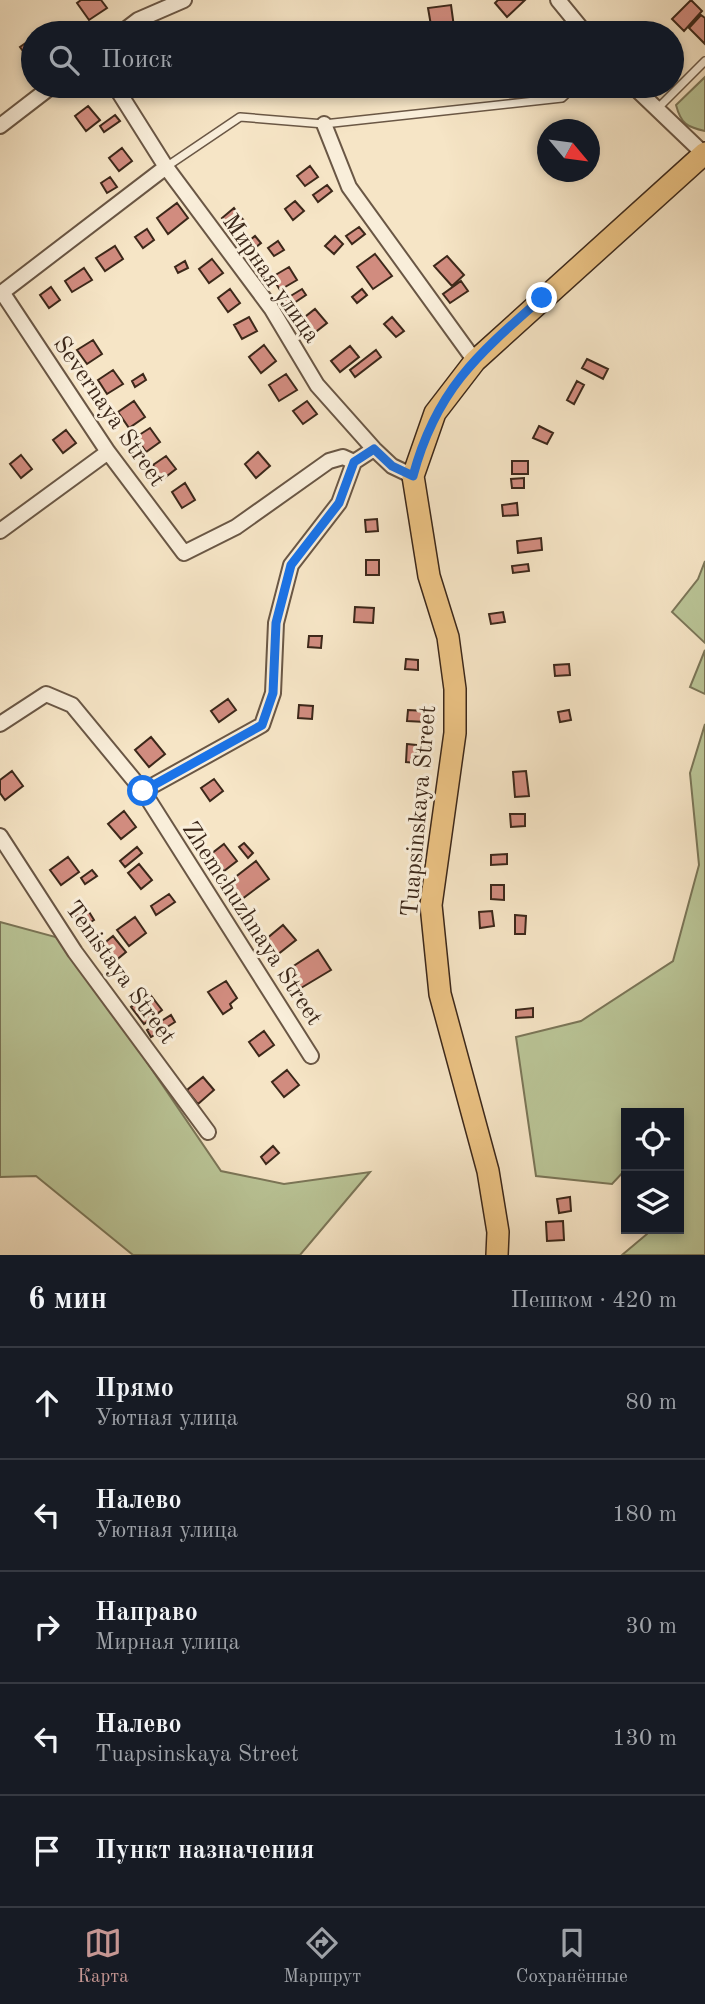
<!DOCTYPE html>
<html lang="ru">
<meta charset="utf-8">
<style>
:root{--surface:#171b24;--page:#242831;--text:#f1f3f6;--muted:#9ea1a6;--line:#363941;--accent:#c59692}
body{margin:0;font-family:"Old Standard TT",serif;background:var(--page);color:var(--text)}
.controls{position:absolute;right:21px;bottom:21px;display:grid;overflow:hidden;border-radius:0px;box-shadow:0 4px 10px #0003}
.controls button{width:63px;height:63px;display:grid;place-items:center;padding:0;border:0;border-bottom:2px solid var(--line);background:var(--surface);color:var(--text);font:35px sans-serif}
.compass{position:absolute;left:537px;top:119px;width:63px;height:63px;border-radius:50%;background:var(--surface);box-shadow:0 4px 10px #0003;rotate:119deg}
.stop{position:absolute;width:21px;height:21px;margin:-16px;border:5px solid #1a73e8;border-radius:50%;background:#fff}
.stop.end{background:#1a73e8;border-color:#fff;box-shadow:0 2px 7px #0008}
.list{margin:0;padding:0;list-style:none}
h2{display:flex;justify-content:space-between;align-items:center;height:91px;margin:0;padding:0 28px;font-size:30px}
h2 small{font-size:23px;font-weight:400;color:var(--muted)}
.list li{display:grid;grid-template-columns:46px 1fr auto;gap:21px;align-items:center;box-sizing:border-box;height:112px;padding:0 28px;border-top:2px solid var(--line)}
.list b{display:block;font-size:26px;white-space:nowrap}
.list p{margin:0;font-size:23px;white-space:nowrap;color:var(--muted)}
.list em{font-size:23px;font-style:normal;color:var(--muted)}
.icon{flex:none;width:38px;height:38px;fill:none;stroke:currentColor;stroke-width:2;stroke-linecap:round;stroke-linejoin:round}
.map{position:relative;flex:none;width:705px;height:1255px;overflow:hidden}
.search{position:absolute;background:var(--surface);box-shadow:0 4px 10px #0003;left:21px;right:21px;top:21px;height:77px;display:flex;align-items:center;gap:18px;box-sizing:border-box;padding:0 24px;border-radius:38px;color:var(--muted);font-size:26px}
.sheet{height:651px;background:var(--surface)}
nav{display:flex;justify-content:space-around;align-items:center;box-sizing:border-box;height:98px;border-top:2px solid var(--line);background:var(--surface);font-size:19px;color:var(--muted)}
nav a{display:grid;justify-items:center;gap:4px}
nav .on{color:var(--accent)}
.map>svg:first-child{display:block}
</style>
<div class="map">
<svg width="705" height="1255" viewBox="0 0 705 1255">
<rect width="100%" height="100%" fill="#f6e5c6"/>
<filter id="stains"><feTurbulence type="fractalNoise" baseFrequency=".00286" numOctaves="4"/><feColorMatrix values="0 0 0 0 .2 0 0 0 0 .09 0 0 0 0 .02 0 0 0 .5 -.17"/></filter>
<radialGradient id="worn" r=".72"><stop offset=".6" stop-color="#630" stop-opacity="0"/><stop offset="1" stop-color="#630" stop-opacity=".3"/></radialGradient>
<path fill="#bac597" stroke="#7b7658" stroke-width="2" d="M705,77V131C687,127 681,124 676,105Z
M705,561V643L672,612L698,579Z
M705,650V694L690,687Z
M705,724V1255H622L647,1234L648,1229H679V1113H626V1169L612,1184L536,1176L516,1037L581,1021L673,961L699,865L690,773Z
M0,922L63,939L221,1171L284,1184L370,1172L300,1255H133L36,1176L0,1177Z"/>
<path fill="#d18c7f" stroke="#3c281a" stroke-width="2" d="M81,0H101L107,8L89,20L77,3Z
M498,0H525L507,17L495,3Z
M691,0L702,11L684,31L672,19Z
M451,5L454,27L432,31L428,8Z
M701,15L705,18V44L689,28Z
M33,38V63L32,64L20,47Z
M88,106L100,120L86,131L75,116Z
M115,115L120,121L104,132L100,126Z
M122,148L132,161L119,171L109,158Z
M310,166L318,177L305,186L297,176Z
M110,177L117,187L107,193L101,183Z
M327,185L332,191L318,202L313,195Z
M295,201L304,211L293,220L285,209Z
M177,203L188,218L168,234L157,218Z
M234,208L245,222L233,231L222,218Z
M359,227L365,234L352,244L346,236Z
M147,229L154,240L143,248L135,237Z
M255,236L261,243L250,252L244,245Z
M335,236L343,244L334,254L325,246Z
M278,241L284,250L274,256L268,248Z
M115,246L123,259L105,271L96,258Z
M375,254L392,276L373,289L357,267Z
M447,256L464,275L452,286L434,266Z
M212,259L223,273L209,283L199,269Z
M185,261L188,268L178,273L175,267Z
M289,267L297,280L280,290L272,277Z
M84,268L92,280L72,292L65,281Z
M461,281L468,291L450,303L443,294Z
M51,287L60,300L49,308L40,295Z
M230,289L240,303L228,312L218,298Z
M302,289L306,295L288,307L284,300Z
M362,289L367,295L357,303L352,297Z
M315,309L327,323L313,334L301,320Z
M249,317L257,331L242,339L234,325Z
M392,317L404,331L396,337L384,324Z
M93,340L102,354L87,364L77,350Z
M264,345L276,361L261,373L249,357Z
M350,346L359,357L340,372L331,361Z
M376,350L381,357L355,377L350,370Z
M587,359L608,369L603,379L582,368Z
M113,370L123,384L107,394L98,380Z
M143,374L146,380L135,387L132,381Z
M286,374L297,390L279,401L269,385Z
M577,381L584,385L574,404L567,400Z
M134,401L145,417L129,428L118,412Z
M307,401L317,414L303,424L293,411Z
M539,426L553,433L547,444L533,438Z
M150,428L160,442L146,452L136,437Z
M66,430L76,443L63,453L53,440Z
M258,452L270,466L256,478L245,464Z
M21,455L32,469L21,478L10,464Z
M166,456L176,469L163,479L153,465Z
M512,461H528V474H512Z
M524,478V488H512L511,479Z
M185,483L195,500L182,508L172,492Z
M517,503L518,515L503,516L502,505Z
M377,519L378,531L366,532L365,520Z
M541,538L542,550L518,553L517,541Z
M366,560H379V575H366Z
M528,564L529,571L513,573L512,566Z
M355,607L374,608L373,623L354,622Z
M503,612L505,622L491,624L489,614Z
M309,636H322L321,648L308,647Z
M406,659L418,660V670L405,669Z
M569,664L570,675L555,676L554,665Z
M228,699L236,710L219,722L211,711Z
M299,705L313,706L312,719L298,718Z
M408,710L425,711V722L407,721Z
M569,710L571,720L560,722L558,712Z
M151,737L165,754L149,767L135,750Z
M407,744L416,745V763L406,762Z
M12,771L23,786L5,800L0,793V780Z
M526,771L529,796L515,797L513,772Z
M214,779L223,791L210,801L201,788Z
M124,811L136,827L121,839L108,824Z
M510,814H525V826L511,827Z
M244,843L253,853L248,858L239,847Z
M224,844L237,861L224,871L211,854Z
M137,847L142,853L125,867L120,861Z
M507,854V864L491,865V855Z
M68,857L79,872L61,885L50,870Z
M256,861L269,879L242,899L229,882Z
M139,864L152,880L141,889L128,873Z
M92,870L97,876L85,884L81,878Z
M491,885H504V900L491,899Z
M169,894L175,902L156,915L151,906Z
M86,907L94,920L83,927L75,915Z
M492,911L494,926L480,928L479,912Z
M515,915L526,916L525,934H515Z
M135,917L146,933L129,946L117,930Z
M283,925L296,940L277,955L265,940Z
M113,936L126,952L109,966L96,950Z
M318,950L331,970L301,988L289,969Z
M226,981L237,998L230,1004L232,1008L223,1014L208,992Z
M149,993L162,1010L144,1024L131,1007Z
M533,1008V1017L516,1018V1010Z
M171,1015L175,1022L151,1037L147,1030Z
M264,1031L274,1045L259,1056L249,1042Z
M287,1070L299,1085L284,1097L272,1082Z
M203,1077L214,1090L198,1104L187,1090Z
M273,1146L279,1153L266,1164L261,1157Z
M570,1197L571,1211L559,1213L557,1199Z
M563,1221L564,1240L547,1241L546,1222Z"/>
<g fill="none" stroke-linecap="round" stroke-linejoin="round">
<defs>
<path id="service" d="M657,109L705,61
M166,167L240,117L324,124L562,98L575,86"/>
<path id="minor" d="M558,0L585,33
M121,33L138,20L184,0
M115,86L166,167L271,308L317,385L374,449L392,466L413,476
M633,86L704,154
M324,124L349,187L475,361
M0,126L52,86
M2,292L108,452L184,553L236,527L329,461L343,457L354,462
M0,294L166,167
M0,531L108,452
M0,724L46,694L72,705L143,791L311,1056
M143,791L262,725L273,693L276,623L291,565L339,503L354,462L374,449
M0,836L75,952L208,1132"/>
<path id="primary" d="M497,1255L498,1232L488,1171L440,994L431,905L455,733V689L448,637L429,576L413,476L435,413L475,361L705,153"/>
</defs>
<use href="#service" stroke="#6a5745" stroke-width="10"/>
<use href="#minor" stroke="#6a5745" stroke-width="18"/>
<use href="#primary" stroke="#3c281a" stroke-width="24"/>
<use href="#service" stroke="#f9eeda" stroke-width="7"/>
<use href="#minor" stroke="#f9eeda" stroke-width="14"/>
<use href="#primary" stroke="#ebc283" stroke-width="21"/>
</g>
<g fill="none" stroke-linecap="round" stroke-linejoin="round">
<path stroke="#1a73e8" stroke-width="9" d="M143,791L262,725L273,693L276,623L291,565L339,503L354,462L374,449L392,466L413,476C436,390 477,355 542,298"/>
</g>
<g text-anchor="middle" stroke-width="6" stroke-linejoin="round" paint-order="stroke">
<g font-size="24" fill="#3c281a" stroke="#f9eeda">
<text transform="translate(272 278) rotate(55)" y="8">Мирная улица</text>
<text transform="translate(110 411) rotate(55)" y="8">Severnaya Street</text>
<text transform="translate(418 811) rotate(-85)" y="8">Tuapsinskaya Street</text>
<text transform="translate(253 923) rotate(57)" y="8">Zhemchuzhnaya Street</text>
<text transform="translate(121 972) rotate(54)" y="8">Tenistaya Street</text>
</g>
</g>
<rect width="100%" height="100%" filter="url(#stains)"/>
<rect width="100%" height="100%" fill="url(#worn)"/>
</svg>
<div class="controls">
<button><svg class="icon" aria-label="locate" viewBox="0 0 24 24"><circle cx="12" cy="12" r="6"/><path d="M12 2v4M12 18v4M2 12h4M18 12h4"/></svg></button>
<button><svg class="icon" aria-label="layers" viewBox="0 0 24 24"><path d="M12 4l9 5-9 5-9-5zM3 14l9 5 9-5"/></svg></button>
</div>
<svg class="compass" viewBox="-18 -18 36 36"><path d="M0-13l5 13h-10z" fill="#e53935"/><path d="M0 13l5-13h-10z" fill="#9ea1a6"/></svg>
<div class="stop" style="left:143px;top:791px"></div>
<div class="stop end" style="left:542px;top:298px"></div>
<div class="search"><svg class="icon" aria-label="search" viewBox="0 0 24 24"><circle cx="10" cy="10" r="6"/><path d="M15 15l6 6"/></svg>Поиск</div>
</div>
<section class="sheet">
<h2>6 мин<small>Пешком · 420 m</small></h2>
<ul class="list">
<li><svg class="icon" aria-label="ahead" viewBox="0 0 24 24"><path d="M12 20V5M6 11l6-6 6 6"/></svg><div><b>Прямо</b><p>Уютная улица</p></div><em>80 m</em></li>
<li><svg class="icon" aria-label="left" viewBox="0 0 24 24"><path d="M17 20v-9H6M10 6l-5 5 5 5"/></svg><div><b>Налево</b><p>Уютная улица</p></div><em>180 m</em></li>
<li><svg class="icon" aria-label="right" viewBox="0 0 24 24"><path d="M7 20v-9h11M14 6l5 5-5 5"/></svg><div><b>Направо</b><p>Мирная улица</p></div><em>30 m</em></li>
<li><svg class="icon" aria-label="left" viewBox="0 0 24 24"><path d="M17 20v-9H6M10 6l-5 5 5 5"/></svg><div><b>Налево</b><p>Tuapsinskaya Street</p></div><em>130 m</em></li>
<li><svg class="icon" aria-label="arrive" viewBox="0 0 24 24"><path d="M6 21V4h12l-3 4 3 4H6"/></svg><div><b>Пункт назначения</b></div></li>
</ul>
</section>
<nav>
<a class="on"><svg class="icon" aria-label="map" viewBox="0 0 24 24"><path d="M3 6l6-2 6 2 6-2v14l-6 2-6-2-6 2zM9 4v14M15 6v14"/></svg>Карта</a>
<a><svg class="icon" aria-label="directions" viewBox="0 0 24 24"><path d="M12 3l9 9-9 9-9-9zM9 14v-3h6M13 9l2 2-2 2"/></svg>Маршрут</a>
<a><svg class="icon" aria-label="saved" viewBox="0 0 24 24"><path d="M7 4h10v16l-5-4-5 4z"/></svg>Сохранённые</a>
</nav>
